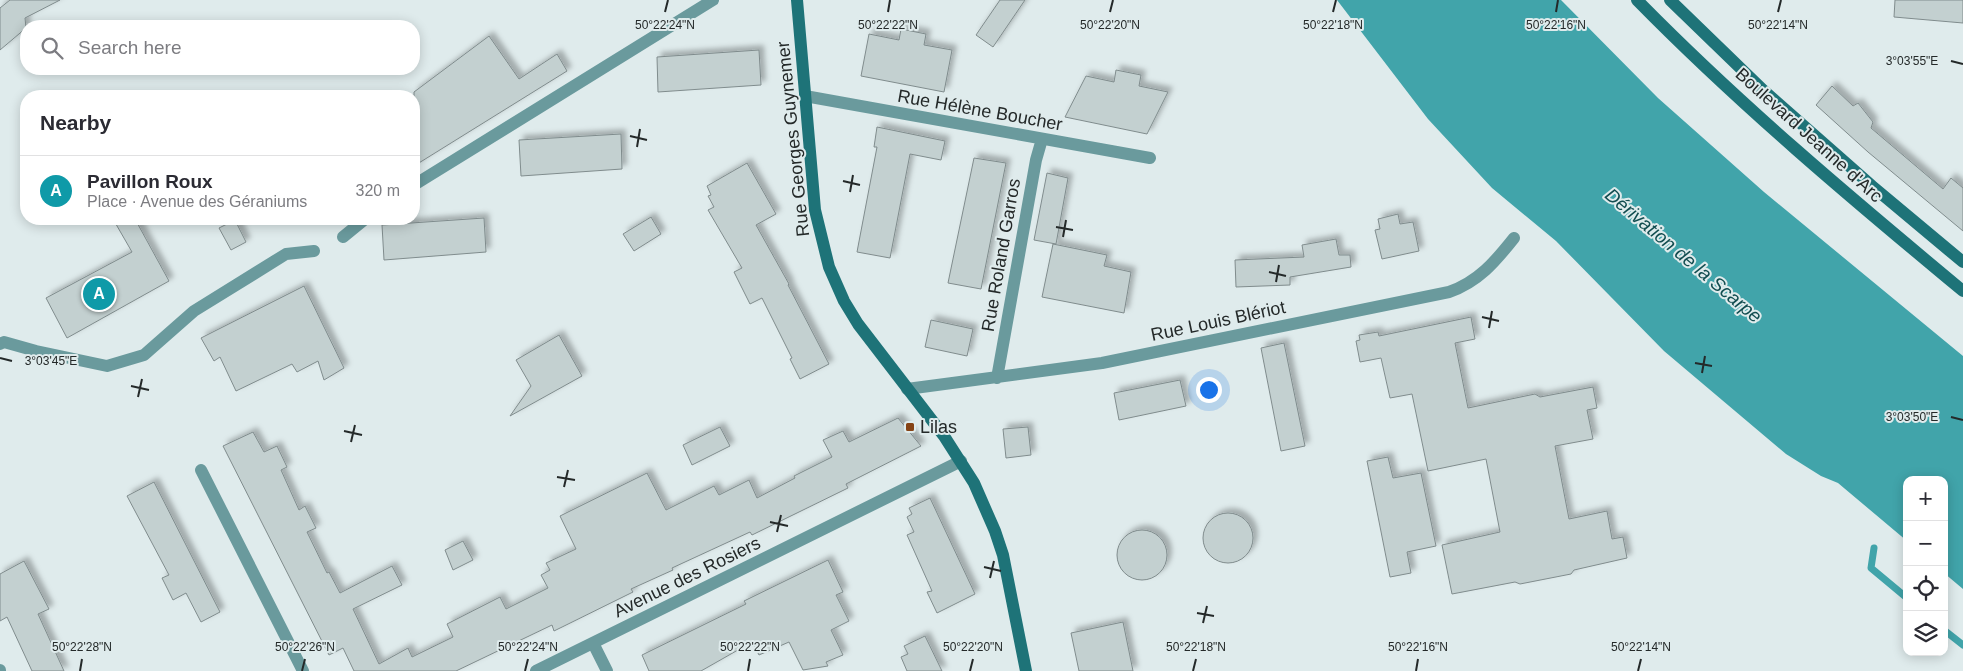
<!DOCTYPE html>
<meta charset="utf-8">
<style>
:root{--surface:#fff;--page:#f2f2f3;--text:#2b2b33;--muted:#7c7c81;--line:#e1e1e2;--accent:#854214}
body{margin:0;font-family:Arial,sans-serif;background:var(--page);color:var(--text)}
.controls{position:absolute;right:15px;bottom:15px;display:grid;overflow:hidden;border-radius:10px;box-shadow:0 2px 12px #0003}
.controls button{width:45px;height:45px;display:grid;place-items:center;padding:0;border:0;border-bottom:1px solid var(--line);background:var(--surface);color:var(--text);font:25px sans-serif}
.you{position:absolute;left:1208px;top:389px;width:18px;height:18px;margin:-12px;border:4px solid #fff;border-radius:50%;background:#1a73e8;box-shadow:0 0 0 8px #1a73e833}
.badge{display:grid;place-items:center;width:32px;height:32px;border-radius:50%;background:var(--accent);color:#fff;font-size:16px;font-weight:700}
.pin{position:absolute;translate:-50% -50%;border:2px solid #fff;box-shadow:0 1px 5px #0006}
.list{margin:0;padding:0;list-style:none}
h2{display:flex;justify-content:space-between;align-items:center;height:65px;margin:0;padding:0 20px;font-size:21px}
h2 small{font-size:16px;font-weight:400;color:var(--muted)}
.list li{display:grid;grid-template-columns:32px 1fr auto;gap:15px;align-items:center;box-sizing:border-box;height:70px;padding:0 20px;border-top:1px solid var(--line)}
.list b{display:block;font-size:19px;white-space:nowrap}
.list p{margin:0;font-size:16px;white-space:nowrap;color:var(--muted)}
.list em{font-size:16px;font-style:normal;color:var(--muted)}
.icon{flex:none;width:28px;height:28px;fill:none;stroke:currentColor;stroke-width:2;stroke-linecap:round;stroke-linejoin:round}
.map{position:relative;flex:none;width:1963px;height:671px;overflow:hidden}
.search{position:absolute;background:var(--surface);box-shadow:0 2px 12px #0003;left:20px;top:20px;width:400px;height:55px;display:flex;align-items:center;gap:12px;box-sizing:border-box;padding:0 18px;border-radius:20px;color:var(--muted);font-size:19px}
.panel{position:absolute;background:var(--surface);box-shadow:0 2px 12px #0003;left:20px;top:90px;width:400px;height:135px;border-radius:20px}
.map>svg:first-child{display:block}
</style>
<div class="map">
<svg width="1963" height="671" viewBox="0 0 1963 671">
<defs>
<filter id="shadow"><feDropShadow dx="4.5" dy="-4.5" stdDeviation="2.5" flood-color="#0004"/></filter>
</defs>
<rect width="100%" height="100%" fill="#dfebec"/>
<path fill="#41a4aa" d="M1337,0H1561L1658,98L1764,192L1963,356V589L1944,573V480H1907V541L1838,483L1821,476L1786,454L1664,351L1556,241L1492,188L1428,119Z"/>
<g fill="none" stroke-linecap="round" stroke-linejoin="round">
<path stroke="#41a4aa" stroke-width="7" d="M1874,548L1871,568L1907,598
M1944,630L1963,645"/>
</g>
<path fill="#c3d0d0" stroke="#808c8d" filter="url(#shadow)" d="M10,0H60L25,18L26,28L0,50V8Z
M1000,0H1025L993,47L976,35Z
M1895,0H1963V23L1894,17Z
M901,29L926,34L924,45L952,50L944,92L861,76L869,34L899,40Z
M489,36L519,79L557,54L567,71L414,166V92Z
M759,50L761,85L658,92L657,57Z
M1116,70L1141,75L1139,86L1168,92L1147,134L1065,117L1086,76L1114,82Z
M1832,86L1853,106L1858,103L1873,122L1871,128L1943,189L1951,178L1963,188V231L1868,152L1816,105Z
M877,127L945,141L941,160L910,154L890,258L857,252L877,147H874Z
M621,134L622,169L521,176L519,140Z
M974,158L1006,163L981,289L948,283Z
M747,163L776,214L756,225L789,284L788,285L829,364L800,379L790,359L792,358L762,298L750,304L734,272L742,268L708,210L714,207L708,196L711,195L707,186Z
M1047,173L1068,178L1056,244L1034,240Z
M1398,214L1400,224L1413,222L1419,251L1382,259L1375,230L1380,229L1378,219Z
M651,217L661,234L634,251L623,234Z
M484,218L486,252L384,260L382,225Z
M113,219H135L169,281L67,338L46,298L132,252Z
M235,220L246,242L231,250L219,228Z
M1336,239L1339,255H1350L1351,267L1290,277V285L1236,287L1235,260L1304,257L1302,245Z
M1053,244L1107,255L1104,266L1131,272L1124,313L1042,297Z
M304,286L344,368L324,380L318,361L297,372L292,364L236,391L220,357L214,361L201,338Z
M1471,317L1475,339L1455,343L1468,408L1535,394L1540,397L1593,387L1597,408L1587,410L1593,439L1555,446L1569,519L1607,511L1612,539L1623,537L1627,558L1574,570L1571,574L1520,584L1515,582L1452,594L1442,545L1500,532L1486,459L1428,471L1412,394L1390,398L1381,358L1360,362L1356,341L1360,340L1359,335L1378,332L1379,336Z
M931,320L973,329L967,356L925,347Z
M559,335L582,376L510,416L531,386L516,360Z
M1284,343L1305,446L1281,451L1261,348Z
M1180,380L1186,406L1119,420L1114,393Z
M898,418L921,446L846,484L848,488L752,535L750,532L672,568L673,570L631,589L633,592L554,631L552,625L456,671H354L343,648L329,655L223,446L253,432L264,452L277,446L287,467L281,470L299,510L305,506L316,528L307,532L327,573L329,572L340,593L392,566L402,585L353,609L379,664L408,648L412,657L453,637L447,624L500,597L506,609L548,588L541,575L550,570L546,563L576,549L560,516L647,473L666,510L714,486L719,495L749,480L757,498L795,478L794,476L832,457L823,440L843,431L849,442Z
M720,427L730,446L692,465L683,445Z
M1028,427L1031,455L1006,458L1003,429Z
M1388,457L1393,478L1421,473L1436,546L1407,552L1411,573L1390,577L1367,461Z
M154,482L220,612L201,622L186,593L173,600L162,578L169,575L127,496Z
M930,498L975,594L937,613L927,592L932,591L907,535L914,532L907,517L912,514L909,508Z
M1203 538a25 25 0 1 1 50 0a25 25 0 1 1-50 0Z
M1117 555a25 25 0 1 1 50 0a25 25 0 1 1-50 0Z
M463,541L473,560L453,570L445,550Z
M828,560L843,592L836,595L849,621L831,630L843,655L826,662L828,666L803,670L789,642L759,655L752,642L701,671H649L642,655L746,604L744,601Z
M24,561L49,609L38,614L64,671H32L7,617L0,621V574Z
M1123,622L1133,671H1079L1071,633Z
M925,636L942,671H907L901,657L908,654L904,646Z"/>
<g fill="none" stroke-linecap="round" stroke-linejoin="round">
<path stroke="#6a9a9d" stroke-width="12" d="M0,344L4,342L36,351L107,366L144,355L194,311L286,254L314,251"/>
<path stroke="#6a9a9d" stroke-width="12" d="M805,96L1150,158
M414,185L713,0
M343,237L365,219
M997,378L1036,160L1042,139
M907,389L1102,363L1449,292C1478,282 1495,262 1514,238
M201,470L303,671
M593,643L607,671
M0,670V671
M536,671L961,461"/>
<path stroke="#1e7378" stroke-width="12" d="M797,0L815,210L829,267L844,301L858,324L944,436L974,483L995,531L1003,555L1026,671
M1637,0C1739,104 1851,198 1963,291
M1670,0L1763,90L1872,186L1963,262"/>
</g>
<path fill="none" stroke="#242929" stroke-width="2" d="M665,12L668,0M888,12L890,0M1110,12L1113,0M1333,12L1336,0M1556,12L1558,0M1778,12L1781,0M1951,61L1963,64M630,136L647,140M637,147L640,129M843,181L860,185M850,192L853,175M1056,227L1073,230M1063,237L1066,220M1269,272L1286,276M1276,282L1279,265M1482,317L1499,321M1489,328L1492,311M0,358L12,361M1695,363L1712,366M1702,373L1705,356M131,386L149,390M138,397L142,379M1951,417L1963,420M344,431L362,435M351,442L355,425M557,477L575,480M564,487L568,470M770,522L788,526M777,532L781,515M984,567L1001,571M990,578L994,561M1197,613L1214,616M1203,623L1207,606M80,671L82,659M302,671L305,659M525,671L528,659M748,671L750,659M970,671L973,659M1193,671L1196,659M1416,671L1418,659M1638,671L1641,659"/>
<rect fill="#854214" stroke="#dfebec" stroke-width="2" x="905" y="422" width="10" height="10" rx="2.5"/>
<g text-anchor="middle" stroke-width="4" stroke-linejoin="round" paint-order="stroke">
<g font-size="18" fill="#242929" stroke="#dfebec">
<text transform="translate(980 110) rotate(10)" y="6">Rue Hélène Boucher</text>
<text transform="translate(1809 135) rotate(42)" y="6">Boulevard Jeanne d'Arc</text>
<text transform="translate(793 139) rotate(-96)" y="6">Rue Georges Guynemer</text>
<text transform="translate(1001 255) rotate(-80)" y="6">Rue Roland Garros</text>
<text transform="translate(1218 321) rotate(-12)" y="6">Rue Louis Blériot</text>
<text transform="translate(687 577) rotate(-26)" y="6">Avenue des Rosiers</text>
</g>
<g font-size="18" fill="#242929" stroke="#dfebec" text-anchor="start">
<text x="920" y="433">Lilas</text>
</g>
<g font-size="19" font-style="italic" fill="#124d50" stroke="#dfebec">
<text transform="translate(1684 255) rotate(40)" y="7">Dérivation de la Scarpe</text>
</g>
</g>
<g font-size="12" text-anchor="middle" fill="#242929" stroke="#dfebec" stroke-width="4" stroke-linejoin="round" paint-order="stroke">
<text x="665" y="29">50°22'24"N</text>
<text x="888" y="29">50°22'22"N</text>
<text x="1110" y="29">50°22'20"N</text>
<text x="1333" y="29">50°22'18"N</text>
<text x="1556" y="29">50°22'16"N</text>
<text x="1778" y="29">50°22'14"N</text>
<text x="1912" y="65">3°03'55"E</text>
<text x="51" y="365">3°03'45"E</text>
<text x="1912" y="421">3°03'50"E</text>
<text x="82" y="651">50°22'28"N</text>
<text x="305" y="651">50°22'26"N</text>
<text x="528" y="651">50°22'24"N</text>
<text x="750" y="651">50°22'22"N</text>
<text x="973" y="651">50°22'20"N</text>
<text x="1196" y="651">50°22'18"N</text>
<text x="1418" y="651">50°22'16"N</text>
<text x="1641" y="651">50°22'14"N</text>
</g>
</svg>
<div class="controls">
<button>+</button>
<button>−</button>
<button><svg class="icon" aria-label="locate" viewBox="0 0 24 24"><circle cx="12" cy="12" r="6"/><path d="M12 2v4M12 18v4M2 12h4M18 12h4"/></svg></button>
<button><svg class="icon" aria-label="layers" viewBox="0 0 24 24"><path d="M12 4l9 5-9 5-9-5zM3 14l9 5 9-5"/></svg></button>
</div>
<div class="you"></div>
<div class="pin badge" style="left:99px;top:294px;background:#0f9aa8">A</div>
<div class="search"><svg class="icon" aria-label="search" viewBox="0 0 24 24"><circle cx="10" cy="10" r="6"/><path d="M15 15l6 6"/></svg>Search here</div>
<section class="panel">
<h2>Nearby<small></small></h2>
<ul class="list">
<li><span class="badge" style="background:#0f9aa8">A</span><div><b>Pavillon Roux</b><p>Place · Avenue des Géraniums</p></div><em>320 m</em></li>
</ul>
</section>
</div>
